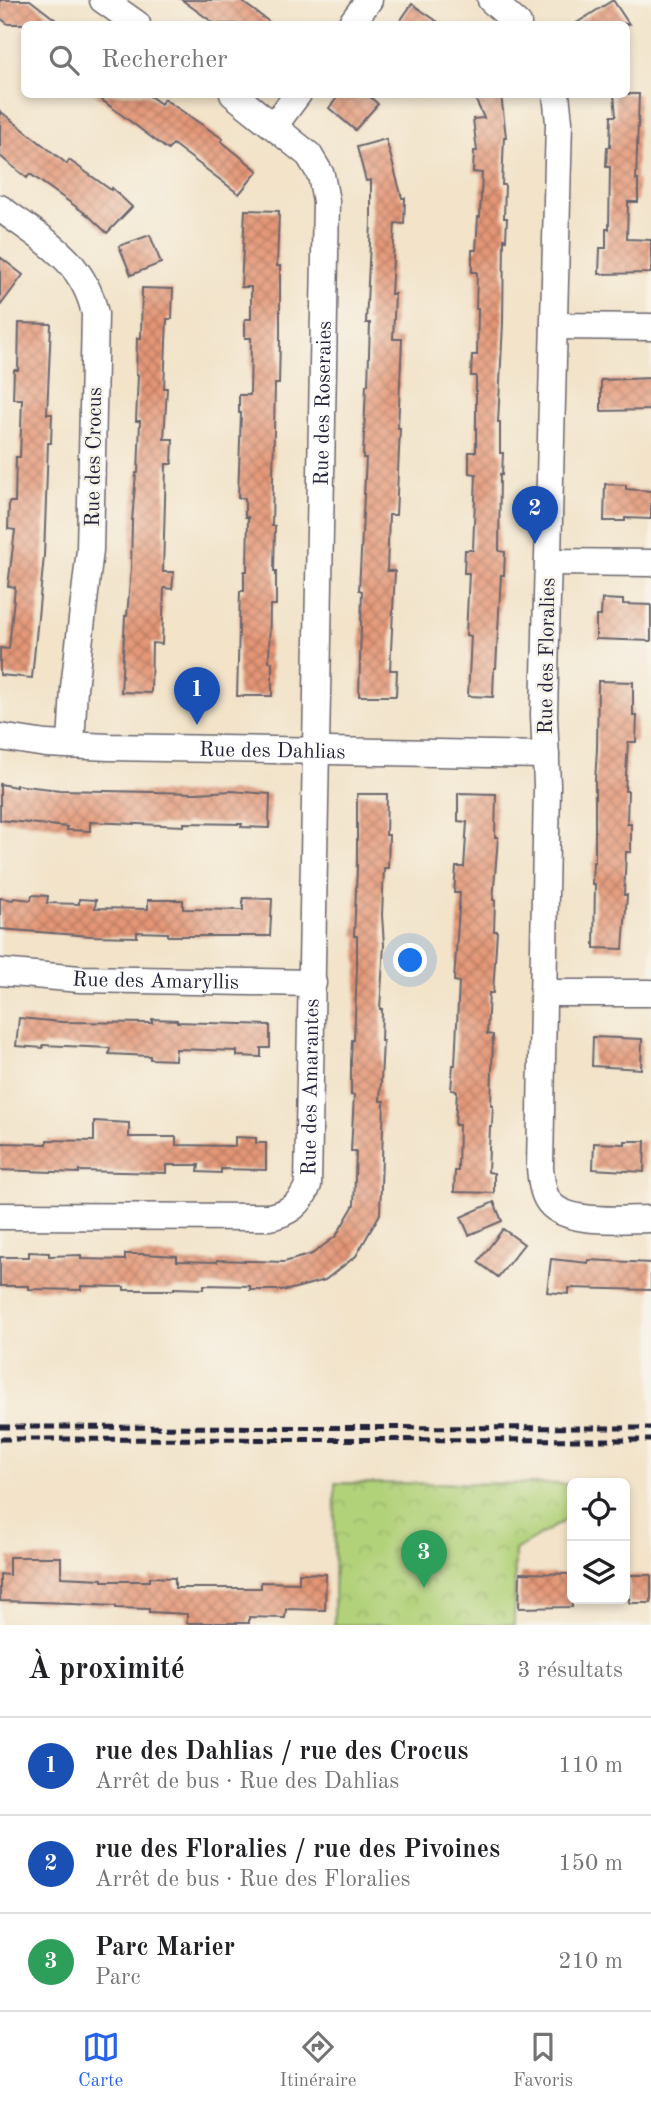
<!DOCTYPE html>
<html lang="fr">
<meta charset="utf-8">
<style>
:root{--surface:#fff;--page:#f2f2f2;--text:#202124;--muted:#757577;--line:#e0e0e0;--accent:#2563eb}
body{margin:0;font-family:"Old Standard TT",serif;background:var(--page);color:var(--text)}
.controls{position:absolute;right:21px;bottom:21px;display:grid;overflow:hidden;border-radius:10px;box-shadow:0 4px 10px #0003}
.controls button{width:63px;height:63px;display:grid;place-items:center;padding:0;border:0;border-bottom:2px solid var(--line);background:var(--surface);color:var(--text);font:35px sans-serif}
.you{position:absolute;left:411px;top:961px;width:24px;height:24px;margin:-18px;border:5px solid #fff;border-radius:50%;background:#1a73e8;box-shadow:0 0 0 10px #1a73e833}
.badge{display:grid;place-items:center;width:46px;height:46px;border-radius:50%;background:var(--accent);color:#fff;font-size:23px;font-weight:700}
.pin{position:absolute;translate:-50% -58px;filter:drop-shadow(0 2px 4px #0008)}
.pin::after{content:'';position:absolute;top:37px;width:24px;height:21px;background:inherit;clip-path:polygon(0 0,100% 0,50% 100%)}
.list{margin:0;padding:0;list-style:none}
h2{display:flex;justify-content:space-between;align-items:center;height:91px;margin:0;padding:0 28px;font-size:30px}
h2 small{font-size:23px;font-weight:400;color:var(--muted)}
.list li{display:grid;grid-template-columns:46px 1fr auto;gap:21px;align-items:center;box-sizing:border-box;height:98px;padding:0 28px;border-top:2px solid var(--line)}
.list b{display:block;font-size:26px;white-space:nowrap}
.list p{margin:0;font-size:23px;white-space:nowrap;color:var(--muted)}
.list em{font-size:23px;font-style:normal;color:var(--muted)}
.icon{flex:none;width:38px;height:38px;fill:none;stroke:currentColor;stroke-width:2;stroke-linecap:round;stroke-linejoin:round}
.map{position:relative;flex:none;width:651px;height:1625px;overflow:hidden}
.search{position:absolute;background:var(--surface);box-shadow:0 4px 10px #0003;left:21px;right:21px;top:21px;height:77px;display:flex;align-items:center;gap:18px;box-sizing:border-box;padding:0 24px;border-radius:10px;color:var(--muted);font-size:26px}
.sheet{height:385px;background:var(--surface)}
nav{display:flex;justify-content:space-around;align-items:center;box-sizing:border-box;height:98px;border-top:2px solid var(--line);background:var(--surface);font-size:19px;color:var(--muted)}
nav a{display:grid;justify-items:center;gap:4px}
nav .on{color:var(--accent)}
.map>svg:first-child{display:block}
</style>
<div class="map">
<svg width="651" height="1625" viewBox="0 0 651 1625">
<defs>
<pattern id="park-crowns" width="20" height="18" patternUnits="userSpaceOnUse" patternTransform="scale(1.75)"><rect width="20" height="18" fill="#b2d27a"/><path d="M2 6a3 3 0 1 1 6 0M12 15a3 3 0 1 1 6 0" fill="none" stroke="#99b46a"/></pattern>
<pattern id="building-cross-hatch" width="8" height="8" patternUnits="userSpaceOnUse" patternTransform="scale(1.75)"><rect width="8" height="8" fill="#e49676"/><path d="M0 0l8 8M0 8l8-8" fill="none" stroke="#b87a62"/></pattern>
</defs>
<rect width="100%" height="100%" fill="#f7f3e8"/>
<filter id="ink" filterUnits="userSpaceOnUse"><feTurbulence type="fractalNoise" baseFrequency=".0143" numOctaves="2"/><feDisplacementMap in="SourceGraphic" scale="14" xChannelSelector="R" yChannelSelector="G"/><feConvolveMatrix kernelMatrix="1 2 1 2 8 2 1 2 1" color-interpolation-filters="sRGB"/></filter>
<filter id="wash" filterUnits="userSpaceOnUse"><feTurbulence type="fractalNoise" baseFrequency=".00686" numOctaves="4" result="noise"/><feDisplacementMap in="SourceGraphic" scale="28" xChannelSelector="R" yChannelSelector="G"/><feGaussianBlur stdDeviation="1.57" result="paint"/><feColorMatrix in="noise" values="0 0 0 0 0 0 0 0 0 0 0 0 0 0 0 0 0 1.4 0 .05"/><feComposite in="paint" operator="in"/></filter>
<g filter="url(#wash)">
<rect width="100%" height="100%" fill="#f2e3c9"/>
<path fill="url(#park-crowns)" stroke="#6a7a5a" stroke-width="2" d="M335,1483L572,1484V1516L515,1550L514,1625H334Z"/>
<g id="blocks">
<path fill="url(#building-cross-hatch)" d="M0,0H30L61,24H8L0,18Z
M182,0H240L272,24H215Z
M613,0L629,24H575Z
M412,4L441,24H398Z
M94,94H147L161,104L164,99L223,139L221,141L258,171L239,194L173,144L168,150Z
M340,94H367L378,104L355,130L329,108Z
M473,94H501L506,137H504L502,185H505L504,218H507L506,240L504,239L503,323L498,422H500V453H503L502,475L500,474L499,551L505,552L504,575H501L496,668H494L493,697L468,696L471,636L466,635L469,573H464L465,550H473L476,474L469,473V452H476V376H471L472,355H477L478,309H476L477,272H472V250H476L478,217H480L482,173L473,172L474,151H477L473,119L484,118Z
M614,94H639L636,180H638V202H628L627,239L651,240V273L599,274L600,248H606V229H609L610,167H606L607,147H610L611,116H616Z
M0,111L67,164L69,160L111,190L112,188L132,207L107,233L89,216L30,174L27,178L0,156Z
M386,139L402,198H405L404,224L395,223L391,294H395L393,339H402L398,428H400L396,515H389L387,571H395L390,670H397L396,696H359L362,591L359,590L366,458H363L366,385H368L370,323H366L371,223V180L366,181L357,147Z
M245,210L279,211L277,266H280V339L279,384H275L272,526H275L274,571H276V605H270L269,662H272V696H237L240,591H244V571H247L248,517H245V498H238L241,413H239V395H250L251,338H245V319H251V287H241Z
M150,235L161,263L131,275L119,246Z
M0,257L23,275L0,306Z
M142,288L173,289L172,319H167L164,388H167L164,439H173L172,464H166L163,572H174L172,589L164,588L162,644L152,643L151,693L121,692L125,616H127L131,569L132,521L136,473H138L140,421H136L138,375H136L137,338H141Z
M19,323L51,324L47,414H52L51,443H48L44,556L32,678L0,675V648L9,649L15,587L8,586L15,530L8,529L9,502H15L16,457H20L22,399H13L14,370H18Z
M651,378V410L601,411V380Z
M605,484L626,485V489L651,491V519L625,518V521H604Z
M602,599L623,600V604L651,605V641L596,639V616H601Z
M598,681L633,682V716H637L636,742H628L625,791H628L627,824H631V852H626L624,895H627L623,949L594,948L595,884H592L593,862H595V781L597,749Z
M0,784L16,787V785L60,790L197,793L231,791L270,794L269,828L241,827L242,824L184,823V826L90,822V831L67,830V827L0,820Z
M458,793L496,794L495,837H498L493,900H495L494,931H497L493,993H489L487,1034L493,1035L491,1106H493L492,1127H490L488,1172L494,1173V1193L454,1192L455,1171H458L459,1125H455L457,1091L451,1090L453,1065H455L459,982L454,981L460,893H454L456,867H464L467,822L458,821Z
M357,794H387L386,835H389L388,868H384L382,915L384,945L380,1009H382L381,1041H383L380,1101H384L380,1214L356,1256L325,1280L288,1290H250V1286L204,1285V1289L174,1288V1290H124V1287L81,1286V1290L28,1289V1286H0V1257H29V1252L49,1253V1256L81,1255V1259L125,1260V1254H143L177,1256V1261L217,1262V1260L284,1262L312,1254L336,1236L354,1205L356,1151H351L354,1095H351V1062L352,1040H354L357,968V936H354L357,867Z
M32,895L48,896L47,903L79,904V899L96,900L95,908L148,909V900H183V909L243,910V898L272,899L270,936H168V933L137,932V937L91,936L0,929V898L13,900L14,898L31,900Z
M19,1018L62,1022L152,1023V1019L177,1020V1022L270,1025V1048H261V1057L237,1056V1051L176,1049L175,1060L150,1059V1056L109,1054L110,1048L43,1045V1048L16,1046Z
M593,1037L642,1039L641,1069L592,1066Z
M94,1121L129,1123V1137H176V1145L235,1146V1137L256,1138V1143H266V1170L221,1169V1173L198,1172L199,1165H166V1173L79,1171V1173L0,1170V1143L47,1144V1140L94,1141Z
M625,1141H645L644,1172L593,1169L594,1143L625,1144Z
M494,1202L502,1221L469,1235L461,1217Z
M503,1229L524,1244L498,1277L478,1262Z
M551,1259L588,1263V1260L651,1263V1290L569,1288V1294L547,1292Z
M9,1557H61V1577L102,1579V1581H150V1577L175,1578V1588H261V1582L299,1583V1573L326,1574L325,1610L286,1609L285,1618L249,1617V1623H187V1614L149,1612V1609L116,1608V1606L73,1604V1603L0,1601V1574L9,1575Z
M520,1573L572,1574V1607L519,1608Z
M629,1575H651V1603H629Z"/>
</g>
</g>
<g filter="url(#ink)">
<use href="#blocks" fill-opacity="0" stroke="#6b666d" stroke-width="2"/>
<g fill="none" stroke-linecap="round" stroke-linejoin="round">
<defs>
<g id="minor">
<path d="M103,0L137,24"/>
<path d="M491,0L518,24"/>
<path d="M351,24L369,0"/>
<path d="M556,94L559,122L544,715L547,785L540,1168C541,1178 542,1190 547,1199C562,1226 624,1219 651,1219"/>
<path d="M274,126L298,94"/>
<path d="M0,208C41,239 84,259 95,314L90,550L74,688L71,745"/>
<path d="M554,326L651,327"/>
<path d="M548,562L651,563"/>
<path id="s1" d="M0,737L46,744L109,747L546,755"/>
<path id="s2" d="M0,972L80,979L313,983"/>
<path d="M544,993H651"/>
<path id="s3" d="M0,1216L269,1217C289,1213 301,1204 308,1185L326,201L321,175L309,155L233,94"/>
</g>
</defs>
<use href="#minor" stroke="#6b666d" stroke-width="29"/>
<use href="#minor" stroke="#fff" stroke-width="26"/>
<path stroke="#22223b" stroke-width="5" stroke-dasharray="10 5" stroke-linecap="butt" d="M0,1427L651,1428
M0,1439L651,1440"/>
</g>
</g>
<g text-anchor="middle" stroke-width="5" stroke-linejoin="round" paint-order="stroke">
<g font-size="21" fill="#22223b" stroke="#f7f3e8">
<text dy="7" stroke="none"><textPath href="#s3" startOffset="1104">Rue des Roseraies</textPath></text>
<text transform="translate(93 457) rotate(-89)" y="7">Rue des Crocus</text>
<text transform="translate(546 656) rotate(-89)" y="7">Rue des Floralies</text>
<text dy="7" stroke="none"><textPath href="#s1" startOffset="273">Rue des Dahlias</textPath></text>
<text dy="7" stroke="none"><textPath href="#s2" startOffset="156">Rue des Amaryllis</textPath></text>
<text dy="7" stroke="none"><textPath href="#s3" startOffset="420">Rue des Amarantes</textPath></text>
</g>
</g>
</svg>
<div class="controls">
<button><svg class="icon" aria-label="locate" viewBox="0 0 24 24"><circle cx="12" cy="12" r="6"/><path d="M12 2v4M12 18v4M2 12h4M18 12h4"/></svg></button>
<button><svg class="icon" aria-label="layers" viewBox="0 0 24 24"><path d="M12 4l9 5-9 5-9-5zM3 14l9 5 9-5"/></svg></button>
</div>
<div class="you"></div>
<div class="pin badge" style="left:197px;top:725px;background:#1a4fb4">1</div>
<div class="pin badge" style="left:535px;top:544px;background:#1a4fb4">2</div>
<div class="pin badge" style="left:424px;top:1588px;background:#2e9e5b">3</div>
<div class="search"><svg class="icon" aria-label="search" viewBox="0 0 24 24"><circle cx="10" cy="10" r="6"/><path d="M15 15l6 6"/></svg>Rechercher</div>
</div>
<section class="sheet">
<h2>À proximité<small>3 résultats</small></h2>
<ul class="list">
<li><span class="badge" style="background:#1a4fb4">1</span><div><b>rue des Dahlias / rue des Crocus</b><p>Arrêt de bus · Rue des Dahlias</p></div><em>110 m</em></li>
<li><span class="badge" style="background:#1a4fb4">2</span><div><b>rue des Floralies / rue des Pivoines</b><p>Arrêt de bus · Rue des Floralies</p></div><em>150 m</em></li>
<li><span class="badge" style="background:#2e9e5b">3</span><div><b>Parc Marier</b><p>Parc</p></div><em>210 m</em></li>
</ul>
</section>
<nav>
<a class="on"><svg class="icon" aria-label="map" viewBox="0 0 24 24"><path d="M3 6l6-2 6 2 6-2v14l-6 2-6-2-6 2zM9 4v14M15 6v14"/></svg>Carte</a>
<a><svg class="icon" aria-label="directions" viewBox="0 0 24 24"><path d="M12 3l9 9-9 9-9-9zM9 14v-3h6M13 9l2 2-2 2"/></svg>Itinéraire</a>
<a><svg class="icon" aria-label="saved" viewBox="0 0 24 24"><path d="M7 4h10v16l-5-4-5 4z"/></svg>Favoris</a>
</nav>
